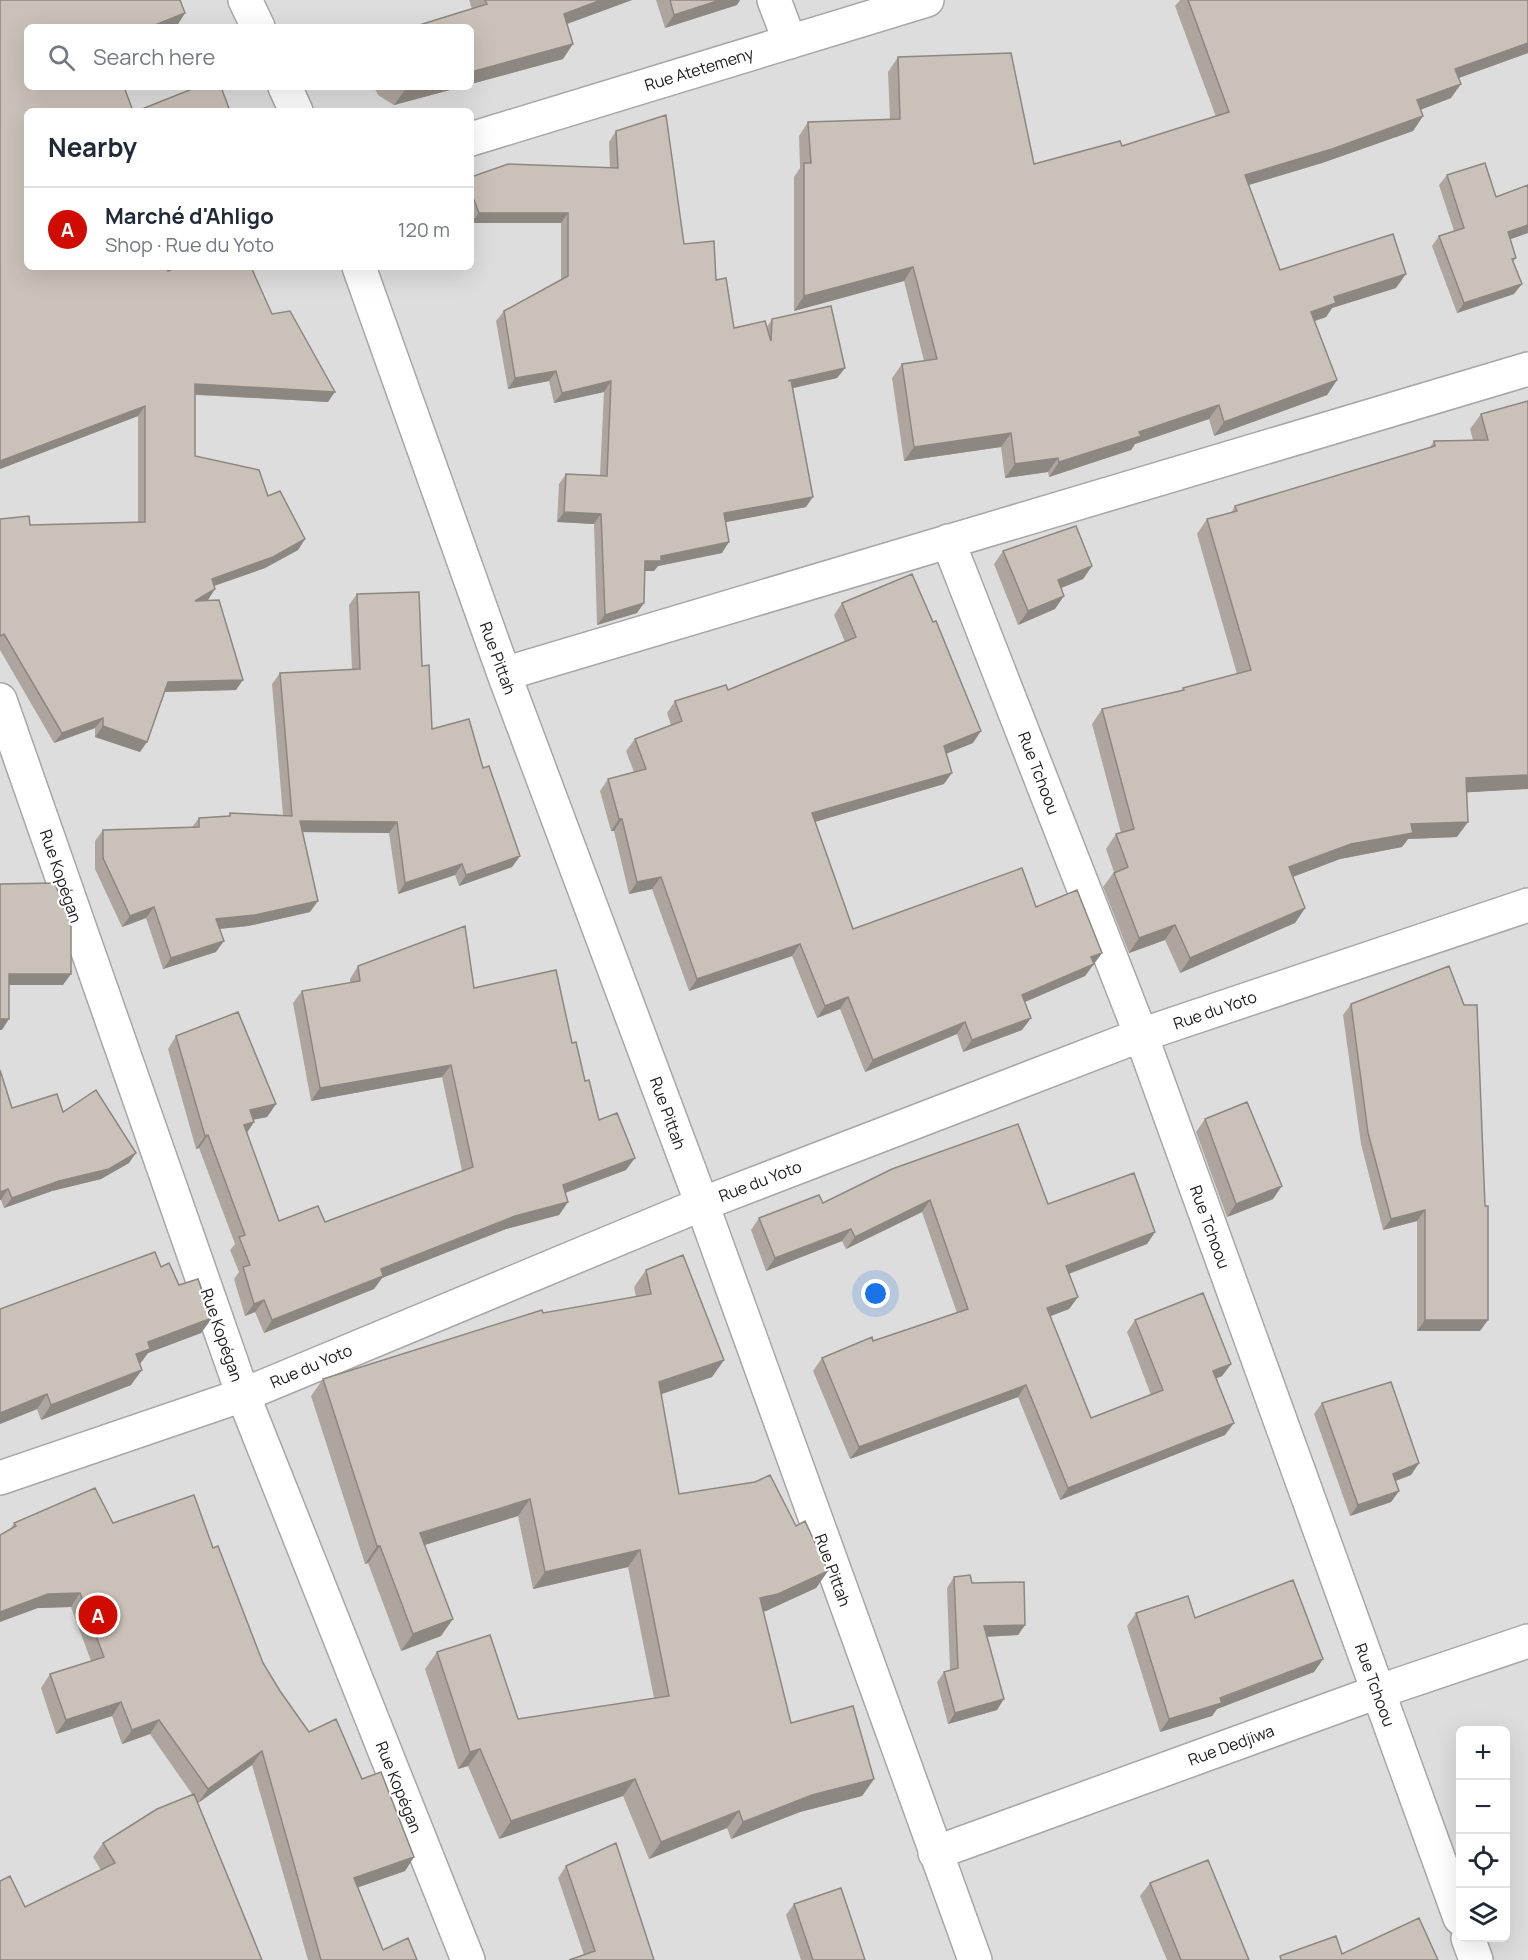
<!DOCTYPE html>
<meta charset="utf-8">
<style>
:root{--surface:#fff;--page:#f2f2f3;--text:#1f2937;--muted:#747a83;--line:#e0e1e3;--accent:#d00c00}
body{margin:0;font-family:Manrope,sans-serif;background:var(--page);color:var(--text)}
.controls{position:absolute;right:18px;bottom:18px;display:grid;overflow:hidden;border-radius:9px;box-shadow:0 6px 24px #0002}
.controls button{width:54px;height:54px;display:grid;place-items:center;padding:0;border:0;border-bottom:2px solid var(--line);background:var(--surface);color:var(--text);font:30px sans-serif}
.you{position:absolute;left:876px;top:1294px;width:21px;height:21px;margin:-15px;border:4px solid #fff;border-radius:50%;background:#1a73e8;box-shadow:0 0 0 9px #1a73e833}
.badge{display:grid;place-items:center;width:39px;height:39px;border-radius:50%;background:var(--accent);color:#fff;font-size:20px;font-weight:700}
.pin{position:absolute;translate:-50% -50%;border:3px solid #fff;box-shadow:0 2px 6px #0006}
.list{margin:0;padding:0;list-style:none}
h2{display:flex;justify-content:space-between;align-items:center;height:78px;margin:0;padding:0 24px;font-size:26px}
h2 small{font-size:20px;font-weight:400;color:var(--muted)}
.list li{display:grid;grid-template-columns:39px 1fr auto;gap:18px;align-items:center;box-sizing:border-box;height:84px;padding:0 24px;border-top:2px solid var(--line)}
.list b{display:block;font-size:22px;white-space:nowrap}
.list p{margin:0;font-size:20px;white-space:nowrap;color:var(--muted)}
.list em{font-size:20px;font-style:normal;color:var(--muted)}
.icon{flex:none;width:33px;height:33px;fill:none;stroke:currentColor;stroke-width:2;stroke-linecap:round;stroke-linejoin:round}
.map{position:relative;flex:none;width:1528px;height:1960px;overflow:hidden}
.search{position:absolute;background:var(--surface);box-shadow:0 6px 24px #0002;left:24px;top:24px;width:450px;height:66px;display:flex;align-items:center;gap:15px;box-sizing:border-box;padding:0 21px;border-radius:9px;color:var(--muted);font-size:22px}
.panel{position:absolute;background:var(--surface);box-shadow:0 6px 24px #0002;left:24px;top:108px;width:450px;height:162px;border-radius:9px}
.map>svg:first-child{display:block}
</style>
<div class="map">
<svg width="1528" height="1960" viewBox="0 0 1528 1960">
<rect width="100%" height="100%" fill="#f2eee6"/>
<path fill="#dedddd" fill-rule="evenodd" d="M0,0H1528V1960H0ZM27,27H471V87H27ZM27,111H471V267H27ZM1460,1730H1506V1938H1460Z"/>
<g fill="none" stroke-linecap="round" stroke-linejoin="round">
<defs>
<path id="minor" d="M245,0L258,27
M774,0L790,42
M285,87L296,111
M471,139L927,0
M359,267L504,674L702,1204L975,1960
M948,541L1141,1035L1460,1918
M504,674L1528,369
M0,700L243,1395L468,1960
M0,1478L243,1395L702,1204L1141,1035L1528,905
M935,1853L1377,1692L1528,1641
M1468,1938L1476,1960"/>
</defs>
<use href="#minor" stroke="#a7a7a7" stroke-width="36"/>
<use href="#minor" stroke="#fff" stroke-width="33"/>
</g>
<path fill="#aea69e" d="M0,0L185,13L178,24L170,27H27V111L168,271L272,314L328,402L195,395V456L268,496L305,539L298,550L265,568L214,586L215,589L207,600L236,690L164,692L140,752L95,737V728L54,743L0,650V519L30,525L138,522V416L0,469Z
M469,0H632L567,24L563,59L471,84V27L472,9Z
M656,0H740L737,5L665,28Z
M1180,0H1528V53L1458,78L1451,98L1420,110L1423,116L1413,131L1322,163L1249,185L1280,270L1396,288L1332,308L1326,317L1314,321L1337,380L1327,395L1214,436L1209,419L1135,444L1131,450L1049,477L1048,472L1005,478L1001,447L904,461L892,378L902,364L924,361L904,281L794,311V177L800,168L799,136L808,122L890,120L888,72L898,57L1034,164L1122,146L1216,117L1175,6Z
M374,87H461L394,105L378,95Z
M616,131L684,244L716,280L734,328L767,327L772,319L845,368L837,378L793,388L806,507L725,522L722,553L658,566L654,571H645L637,613L597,625L594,524L557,522L559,484L566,474L600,475L604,392L554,403L549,381L508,389L496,321L504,311L561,280V223H471V177L610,168L609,142Z
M1447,175L1496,197L1516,258L1513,262L1514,294L1457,313L1432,246L1439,236L1454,231L1439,185Z
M1528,401V789L1467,792L1457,837L1408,839L1402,847L1340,859L1293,877L1305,908L1295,923L1180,973L1165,940L1129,953L1103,887L1114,872L1106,849L1116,834L1121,833L1092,724L1102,709L1181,691L1183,688L1237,674L1197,534L1207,519L1231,513L1235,506L1430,447L1434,441L1473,440L1470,429L1481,414Z
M1003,551L1092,566L1083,579L1061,588L1055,609L1018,625L994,564Z
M357,594L422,666L432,729L483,768L520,856L512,867L459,886L455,875L398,894L389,833L303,832L310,912L248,926L219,929L216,952L163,969L146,918L122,927L95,869V841L103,830L192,827L199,818L228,816L230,813L283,815L272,684L280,673L352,669L349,605Z
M842,603L973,743L946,753L944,784L815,822L853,929L1036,907L1102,953L1085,976L1025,1002L1022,1030L963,1052L957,1034L865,1072L840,1009L817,1018L792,956L689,991L652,889L629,894L614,831H611L600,791L608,779L634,772L626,751L635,739L671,725L667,713L675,701L728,690L845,642L834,615Z
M358,966L474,988L572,1043L599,1120L626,1170L565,1193L568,1202L559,1215L506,1229L382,1278L374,1289L264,1333L255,1312L245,1316L234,1279L239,1272L230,1250L235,1244L199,1148L196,1149L168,1049L176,1036L276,1104L267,1117L253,1120L254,1122L247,1133L279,1221L325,1222L462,1171L442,1077L311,1101L293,1003L302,991L350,982V979Z
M1351,1004L1480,1331H1417V1221L1383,1230L1361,1144L1343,1015Z
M12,1108L63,1112L129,1163L101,1179L52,1191L4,1208L1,1200Z
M1205,1119L1273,1199L1227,1217L1196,1132Z
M892,1169L1048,1204L1155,1232L1147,1244L1069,1274L1078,1297L1069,1309L1050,1316L1091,1418L1151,1395L1127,1332L1135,1320L1231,1364L1222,1376L1217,1378L1225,1435L1060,1500L1018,1397L850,1459L813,1371L822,1358L957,1313L922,1212L846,1249L842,1241L766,1271L751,1230L759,1218L823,1203Z
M161,1267L212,1318L201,1333L148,1353L139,1364L131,1385L41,1420L37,1409L0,1424V1309Z
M646,1270L724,1360L712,1377L661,1394L679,1494L796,1526L828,1571L816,1588L763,1612L791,1723L874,1779L862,1796L800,1812L731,1839L727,1828L649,1859L623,1796L499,1839L468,1766L458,1769L425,1669L437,1652L518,1719L654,1698L628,1567L533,1589L518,1516L425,1545L441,1636L401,1651L368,1563L365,1564L311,1396L323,1379L543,1313L636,1297L634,1287Z
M1322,1403L1419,1463L1411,1475L1395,1481L1399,1491L1391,1502L1350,1516L1314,1414Z
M14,1523H113L213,1548L263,1663L280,1691L309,1732L362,1779L414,1857L405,1871L358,1887L383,1950L417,1960H308L252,1765L198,1803L262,1960L25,1907L101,1870L93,1857L103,1843L192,1794L150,1734L122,1744L112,1716L56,1734L41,1688L50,1674L91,1661L71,1607L38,1608L9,1531Z
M954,1577L972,1583L1025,1625L1018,1635L987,1637L997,1710L948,1724L937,1682L944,1672L950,1670L947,1588Z
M1136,1613L1195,1618L1323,1659L1314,1672L1217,1709L1212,1716L1160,1732L1127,1626Z
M566,1866L654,1960L584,1955L558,1878Z
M1150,1883L1249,1960H1167L1140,1896Z
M794,1904L865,1960H801L786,1915Z"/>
<path fill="#8d8781" d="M601,0H632L553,29L564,14Z
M720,0H740L737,5L665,28L674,15Z
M185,13L178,24L170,27H150Z
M1528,43V53L1445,83L1455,69Z
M573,44L563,59L471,84V72Z
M1461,84L1451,98L1407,115L1417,100Z
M417,87H461L394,105L405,90Z
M1423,116L1413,131L1322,163L1235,189L1245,175Z
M479,213H568L561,223H471Z
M1528,225V233L1500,243L1508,232Z
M913,267L904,281L794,311L804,296Z
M1406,274L1396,288L1332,308L1326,317L1301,326L1311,312L1334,297Z
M1522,284L1514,294L1457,313L1464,303Z
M845,368L837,378L780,391L788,381Z
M556,371L549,381L508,389L515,378Z
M1337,380L1327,395L1214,436L1224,422Z
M611,381L604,392L554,403L562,393Z
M195,384L335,392L328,402L188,394Z
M1219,405L1209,419L1135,444L1131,450L1049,477L1059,462L1139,432Z
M145,406L138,416L0,469V461Z
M1011,433L1001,447L904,461L914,447Z
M1058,458L1048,472L1005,478L1015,464Z
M813,497L806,507L716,524L724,513Z
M564,512L601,514L594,524L557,522Z
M305,539L298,550L265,568L205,589L212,579Z
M729,542L722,553L658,566L654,571H638L645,561L661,556Z
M1092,566L1083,579L1049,593L1058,580Z
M215,589L208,600L187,612L195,601Z
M1064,596L1055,609L1018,625L1028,611Z
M644,603L637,613L597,625L605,615Z
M243,680L236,690L161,692L168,682Z
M103,718L95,728L54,743L62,733Z
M103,726L147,742L140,752L95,737Z
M981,731L973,743L936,758L944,746Z
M952,773L944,784L804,825L812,813Z
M1528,775V789L1456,793L1466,778Z
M619,819H622L614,831H611Z
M300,821L397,822L389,833L293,832Z
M1468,822L1457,837L1408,839L1402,847L1340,859L1279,882L1289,867L1351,844L1411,824Z
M520,856L512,867L459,886L466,875Z
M462,864L455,875L398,894L405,883Z
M661,877L652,889L629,894L637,882Z
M318,901L310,912L248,926L208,930L216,919Z
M154,907L146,918L122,927L130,916Z
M1305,908L1295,923L1180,973L1190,958Z
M1175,925L1165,940L1129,953L1139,938Z
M224,941L216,952L163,969L171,958Z
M800,944L792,956L689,991L697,979Z
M1102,953L1085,976L1013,1007L1022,995L1091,957Z
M9,974H71L63,985H1Z
M848,997L840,1009L817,1018L825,1006Z
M1031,1018L1022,1030L963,1052L972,1040Z
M0,1019H9L2,1030H0Z
M965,1022L957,1034L865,1072L873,1060Z
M451,1065L442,1077L311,1101L320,1088Z
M276,1104L267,1117L241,1122L250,1110Z
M254,1122L245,1135L244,1125Z
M208,1135L199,1148L196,1149L205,1136Z
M136,1153L129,1163L101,1179L52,1191L4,1208L12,1198Z
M635,1158L626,1170L554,1197L563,1185Z
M1282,1186L1273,1199L1227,1217L1236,1204Z
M8,1189L1,1200H0V1192Z
M930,1200L922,1212L846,1249L855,1237Z
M568,1202L559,1215L506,1229L382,1278L374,1289L264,1333L272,1320L381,1269L515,1216Z
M1425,1210L1417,1221L1383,1230L1391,1219Z
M851,1229L842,1241L766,1271L775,1258Z
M1155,1232L1147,1244L1057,1278L1066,1266Z
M1078,1297L1069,1309L1038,1321L1047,1308Z
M264,1300L255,1312L245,1316L254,1304Z
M212,1318L201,1333L148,1353L140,1364L125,1369L136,1354L148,1342Z
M1425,1320H1488L1480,1331H1417Z
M724,1360L712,1377L647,1399L659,1382Z
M1231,1364L1222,1376L1205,1383L1213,1371Z
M142,1370L131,1385L41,1420L51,1405Z
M1026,1385L1018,1397L850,1459L859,1447Z
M47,1394L37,1409L0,1424V1413Z
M1234,1423L1225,1435L1060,1500L1068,1488Z
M1419,1463L1411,1475L1385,1485L1393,1474Z
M1399,1491L1391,1502L1350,1516L1358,1505Z
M530,1499L518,1516L408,1550L420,1533Z
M377,1546H380L368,1563L365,1564Z
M640,1550L628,1567L533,1589L545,1572Z
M828,1571L816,1588L766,1611L748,1615L760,1598Z
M80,1593L71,1607L38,1608L0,1622V1612L48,1594Z
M453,1619L441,1636L401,1651L413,1634Z
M1025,1625L1018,1635L977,1637L984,1626Z
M1323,1659L1314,1672L1217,1709L1212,1716L1160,1732L1169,1719Z
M1004,1699L997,1710L948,1724L955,1713Z
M121,1702L112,1716L56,1734L66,1720Z
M159,1720L150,1734L122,1744L132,1730Z
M480,1749L468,1766L458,1769L470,1752Z
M262,1751L252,1765L198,1803L208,1789Z
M635,1779L623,1796L499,1839L511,1821Z
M874,1779L862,1796L800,1812L731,1839L743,1822L812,1795Z
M739,1811L727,1828L649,1859L661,1842Z
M414,1857L405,1871L345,1892L354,1878Z"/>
<path fill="#cac1b8" stroke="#8d8781" stroke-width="1.5" d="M0,0H180L185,13L150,27H27V87H124L133,111H27V267H166L168,271L178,267H251L272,314L290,311L335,392L195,384V456L259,470L268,496L280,491L305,539L273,557L212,579L215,589L195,601L219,600L243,680L168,682L147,742L103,726V718L62,733L4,634L0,636V519L29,516L30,525L145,522V406L0,461Z
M485,0H601L564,14L573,44L471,72V27H413L487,4Z
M670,0H720L674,15Z
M1188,0H1528V43L1455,69L1461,84L1417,100L1423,116L1332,149L1245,175L1280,270L1393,234L1406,274L1334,297L1336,303L1311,312L1337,380L1224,422L1219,405L1139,432L1141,436L1059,462L1058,458L1015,464L1011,433L914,447L902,364L937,359L913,267L804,296V163H811L808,122L900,119L898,57L1011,53L1034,164L1120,141L1122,146L1229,112Z
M197,87H221L230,111H137Z
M400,87H417L405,90Z
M666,115L684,244L714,241L716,280L726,278L734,328L765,321L771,341L772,319L831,306L845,368L788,381L791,380L813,497L724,513L729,542L661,556V561H645L644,603L605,615L601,514L564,512L566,474L607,476L611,381L562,393L556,371L515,378L504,311L568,276V213H479L471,192V177L508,164L618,168L616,131Z
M1485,163L1496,197L1528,185V225L1508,232L1516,258L1512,259L1522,284L1464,303L1439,236L1464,228L1447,175Z
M1528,401V775L1466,778L1468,822L1411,824L1413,833L1351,844L1289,867L1305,908L1190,958L1175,925L1139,938L1114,873L1128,867L1116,834L1134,829L1102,709L1184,690L1183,688L1251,670L1207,519L1237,511L1235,506L1435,446L1434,441L1488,440L1481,414Z
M1076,526L1092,566L1058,580L1064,596L1028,611L1003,551Z
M912,574L933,622L936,621L981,731L944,746L952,773L812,813L853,929L1022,868L1036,907L1077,890L1102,953L1091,957L1094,964L1022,995L1031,1018L972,1040L965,1022L873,1060L848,997L825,1006L800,944L697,979L661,877L637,882L622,819H619L608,779L646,769L635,739L682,721L675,701L726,685L728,690L856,637L842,603Z
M419,592L422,666L429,665L432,729L469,719L483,768L489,766L520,856L466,875L462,864L405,883L397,822L300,821L318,901L255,915L216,919L224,941L171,958L154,907L130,916L103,858V830L199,827V818L230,816V813L292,816L280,673L360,669L357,594Z
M55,883L71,927V974H9V1019H0V884Z
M465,926L474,988L556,970L572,1043L576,1042L585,1081L589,1080L599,1120L617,1113L635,1158L563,1185L568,1202L515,1216L381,1269L383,1276L272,1320L264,1300L254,1304L243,1267L250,1265L239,1237L245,1235L208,1135L205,1136L176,1036L238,1012L276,1104L250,1110L254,1122L244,1125L279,1221L318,1206L325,1222L473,1167L451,1065L320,1088L302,991L360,981L358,966Z
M1449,966L1464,1005H1477L1485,1206H1488V1320H1425V1210L1391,1219L1368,1133L1351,1004Z
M0,1070L12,1108L57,1094L63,1112L96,1090L136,1153L109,1169L59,1181L12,1198L8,1189L0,1192Z
M1247,1102L1282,1186L1236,1204L1205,1119Z
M1018,1124L1048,1204L1134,1173L1155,1232L1066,1266L1078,1297L1047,1308L1091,1418L1163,1390L1135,1320L1203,1293L1231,1364L1213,1371L1234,1423L1068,1488L1026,1385L859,1447L822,1358L872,1337L873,1341L968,1309L930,1200L855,1237L851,1229L775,1258L759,1218L819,1195L823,1203L892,1169Z
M155,1252L161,1267L169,1263L179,1285L198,1279L212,1318L148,1342L150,1349L136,1354L142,1370L51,1405L47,1394L0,1413V1309Z
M683,1255L724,1360L659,1382L679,1494L755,1482L770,1475L796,1526L805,1521L828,1571L778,1594L760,1598L791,1723L853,1706L874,1779L812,1795L743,1822L739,1811L661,1842L635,1779L511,1821L480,1749L470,1752L437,1652L490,1635L518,1719L669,1696L640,1550L545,1572L530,1499L420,1533L453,1619L413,1634L380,1546H377L323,1379L542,1310L543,1313L651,1294L646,1270Z
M1391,1382L1419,1463L1393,1474L1399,1491L1358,1505L1322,1403Z
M95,1488L113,1523L194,1495L213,1548L218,1546L263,1663L280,1691L309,1732L336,1719L362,1779L381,1772L414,1857L354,1878L383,1950L408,1938L417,1960H321L262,1751L208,1789L159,1720L132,1730L121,1702L66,1720L50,1674L104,1657L80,1593L48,1594L0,1612V1535L16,1526L14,1523Z
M970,1575L972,1583L1024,1582L1025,1625L984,1626L1004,1699L955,1713L944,1672L958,1668L954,1577Z
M1293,1580L1323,1659L1220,1698L1222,1703L1169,1719L1136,1613L1188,1596L1195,1618Z
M194,1794L262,1960H0V1881L10,1876L25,1907L115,1863L103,1843L157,1809Z
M616,1843L654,1960H569L595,1951L566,1866Z
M1208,1860L1249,1960H1181L1150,1883Z
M841,1888L865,1960H813L794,1904Z
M1419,1918L1438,1960H1281L1280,1956L1336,1936L1342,1954Z"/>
<g text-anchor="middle" stroke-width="4.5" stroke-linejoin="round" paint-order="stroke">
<g font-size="16" fill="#202020" stroke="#fff">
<text transform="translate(699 69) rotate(-17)" y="6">Rue Atetemeny</text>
<text transform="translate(498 658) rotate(70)" y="6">Rue Pittah</text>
<text transform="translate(1039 773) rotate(69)" y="6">Rue Tchoou</text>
<text transform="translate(61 876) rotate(71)" y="6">Rue Kopégan</text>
<text transform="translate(1215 1010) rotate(-19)" y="6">Rue du Yoto</text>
<text transform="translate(668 1113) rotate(70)" y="6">Rue Pittah</text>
<text transform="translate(760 1181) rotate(-21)" y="6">Rue du Yoto</text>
<text transform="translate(1210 1227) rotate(70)" y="6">Rue Tchoou</text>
<text transform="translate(222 1335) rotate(71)" y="6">Rue Kopégan</text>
<text transform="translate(311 1366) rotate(-23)" y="6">Rue du Yoto</text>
<text transform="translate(833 1570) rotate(70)" y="6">Rue Pittah</text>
<text transform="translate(1375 1685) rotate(70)" y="6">Rue Tchoou</text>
<text transform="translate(1231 1745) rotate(-20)" y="6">Rue Dedjiwa</text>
<text transform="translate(399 1787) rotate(68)" y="6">Rue Kopégan</text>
</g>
</g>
</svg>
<div class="controls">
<button>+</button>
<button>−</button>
<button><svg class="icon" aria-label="locate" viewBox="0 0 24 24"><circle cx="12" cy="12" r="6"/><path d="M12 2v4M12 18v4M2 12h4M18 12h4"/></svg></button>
<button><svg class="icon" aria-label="layers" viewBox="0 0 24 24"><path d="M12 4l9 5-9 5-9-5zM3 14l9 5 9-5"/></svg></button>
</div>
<div class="you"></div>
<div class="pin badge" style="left:98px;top:1615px">A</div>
<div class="search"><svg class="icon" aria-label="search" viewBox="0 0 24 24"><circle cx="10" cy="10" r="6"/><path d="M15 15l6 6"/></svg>Search here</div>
<section class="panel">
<h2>Nearby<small></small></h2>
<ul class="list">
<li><span class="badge">A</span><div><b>Marché d'Ahligo</b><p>Shop · Rue du Yoto</p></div><em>120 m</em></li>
</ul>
</section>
</div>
